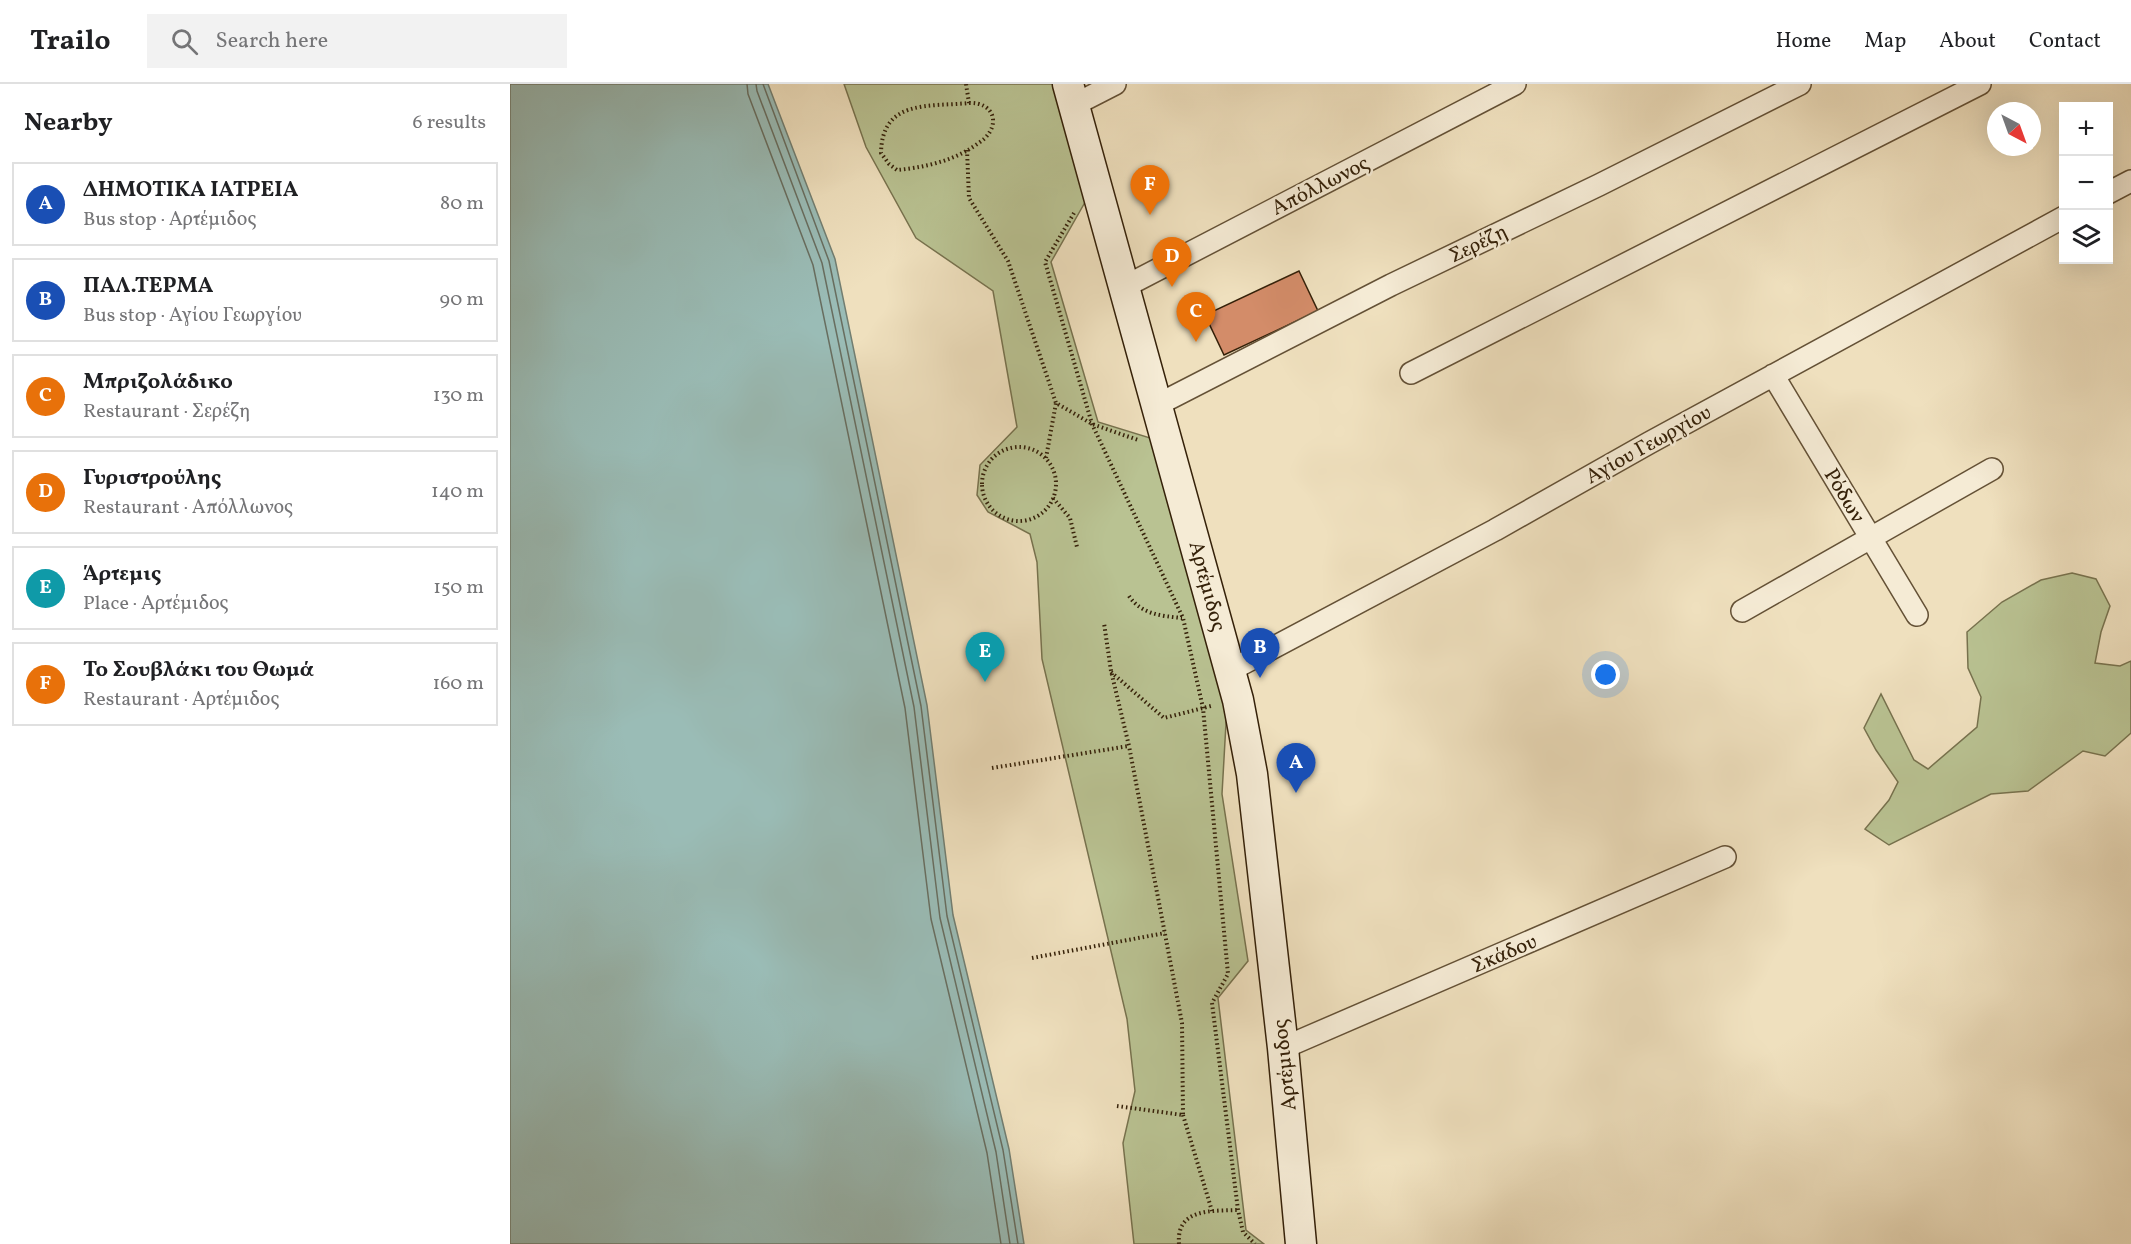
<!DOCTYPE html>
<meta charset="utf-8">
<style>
:root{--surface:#fff;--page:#f2f2f2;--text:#202124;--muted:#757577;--line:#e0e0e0;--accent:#2563eb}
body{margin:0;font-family:Vollkorn,serif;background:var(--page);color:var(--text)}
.controls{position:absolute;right:18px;top:18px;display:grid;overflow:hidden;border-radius:0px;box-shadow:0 6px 24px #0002}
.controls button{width:54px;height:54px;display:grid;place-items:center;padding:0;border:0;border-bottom:2px solid var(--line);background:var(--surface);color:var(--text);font:30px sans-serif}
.compass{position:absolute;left:1477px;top:18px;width:54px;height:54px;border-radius:50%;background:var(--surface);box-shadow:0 6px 24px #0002;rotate:139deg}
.you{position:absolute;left:1096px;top:591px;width:21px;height:21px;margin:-15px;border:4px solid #fff;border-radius:50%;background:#1a73e8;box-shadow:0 0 0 9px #1a73e833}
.badge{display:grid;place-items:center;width:39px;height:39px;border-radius:50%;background:var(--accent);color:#fff;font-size:20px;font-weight:700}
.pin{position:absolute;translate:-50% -50px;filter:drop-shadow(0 2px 3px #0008)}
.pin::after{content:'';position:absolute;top:32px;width:21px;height:18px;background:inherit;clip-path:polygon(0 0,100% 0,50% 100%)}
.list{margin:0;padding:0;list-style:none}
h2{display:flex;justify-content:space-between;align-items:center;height:78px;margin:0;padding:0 24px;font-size:26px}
h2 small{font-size:20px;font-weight:400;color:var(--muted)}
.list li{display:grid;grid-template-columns:39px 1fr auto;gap:18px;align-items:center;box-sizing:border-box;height:84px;margin:0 12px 12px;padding:0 12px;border:2px solid var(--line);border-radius:0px}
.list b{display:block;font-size:22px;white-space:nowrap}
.list p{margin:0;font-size:20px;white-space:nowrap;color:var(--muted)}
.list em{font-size:20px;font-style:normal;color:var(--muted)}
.icon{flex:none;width:33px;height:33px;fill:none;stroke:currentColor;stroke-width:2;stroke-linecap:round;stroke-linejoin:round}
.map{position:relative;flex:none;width:1621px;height:1160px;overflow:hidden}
header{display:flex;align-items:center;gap:36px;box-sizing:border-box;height:84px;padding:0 30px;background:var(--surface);border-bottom:2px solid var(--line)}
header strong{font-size:28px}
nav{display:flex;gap:33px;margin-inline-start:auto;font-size:21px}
.search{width:420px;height:54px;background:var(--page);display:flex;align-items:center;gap:15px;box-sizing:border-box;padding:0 21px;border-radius:0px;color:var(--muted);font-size:22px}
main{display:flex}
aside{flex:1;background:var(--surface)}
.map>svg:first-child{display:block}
</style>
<header>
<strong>Trailo</strong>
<div class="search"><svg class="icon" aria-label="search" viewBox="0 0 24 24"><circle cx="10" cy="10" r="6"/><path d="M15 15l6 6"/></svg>Search here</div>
<nav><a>Home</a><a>Map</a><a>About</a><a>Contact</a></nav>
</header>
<main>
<aside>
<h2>Nearby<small>6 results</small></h2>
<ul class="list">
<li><span class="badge" style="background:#1a4fb4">A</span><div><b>ΔΗΜΟΤΙΚΑ ΙΑΤΡΕΙΑ</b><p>Bus stop · Αρτέμιδος</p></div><em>80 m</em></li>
<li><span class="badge" style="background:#1a4fb4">B</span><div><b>ΠΑΛ.ΤΕΡΜΑ</b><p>Bus stop · Αγίου Γεωργίου</p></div><em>90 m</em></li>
<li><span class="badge" style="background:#e8710a">C</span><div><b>Μπριζολάδικο</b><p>Restaurant · Σερέζη</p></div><em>130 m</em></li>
<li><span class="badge" style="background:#e8710a">D</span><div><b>Γυριστρούλης</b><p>Restaurant · Απόλλωνος</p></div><em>140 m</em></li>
<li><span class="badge" style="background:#0f9aa8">E</span><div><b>Άρτεμις</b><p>Place · Αρτέμιδος</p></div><em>150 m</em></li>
<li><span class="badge" style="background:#e8710a">F</span><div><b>Το Σουβλάκι του Θωμά</b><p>Restaurant · Αρτέμιδος</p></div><em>160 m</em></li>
</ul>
</aside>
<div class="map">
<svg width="1621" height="1160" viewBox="0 0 1621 1160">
<rect width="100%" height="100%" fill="#efe0be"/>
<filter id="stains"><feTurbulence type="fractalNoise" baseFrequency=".00333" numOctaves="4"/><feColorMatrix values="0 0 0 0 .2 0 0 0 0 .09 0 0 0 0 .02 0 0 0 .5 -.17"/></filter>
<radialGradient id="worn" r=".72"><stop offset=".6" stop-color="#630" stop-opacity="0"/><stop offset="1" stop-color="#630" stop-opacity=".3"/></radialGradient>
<path fill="#b9c292" stroke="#77724e" stroke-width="1.5" d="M334,0H548L578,113L541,178L588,338L650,357L718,604L712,710L738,877L708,914L736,1146L754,1160H624L613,1059L625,1007L617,935L532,575L527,478L520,450L478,428L467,411L470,381L507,343L483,207L406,154L356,63Z
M1562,489L1586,495L1600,522L1591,548L1585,579L1610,582L1621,577V649L1595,672L1573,667L1518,707L1481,710L1379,761L1355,745L1379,716L1388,698L1366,666L1354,644L1371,610L1404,676L1418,685L1467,643L1471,613L1458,584L1457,548L1492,518L1531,496Z"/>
<path fill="#9abcb6" stroke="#727e71" stroke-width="1.5" d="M0,0H258L325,175L417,621L443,831L499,1065L514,1160H0Z"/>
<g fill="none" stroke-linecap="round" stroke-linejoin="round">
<path stroke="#686e60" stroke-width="1.5" d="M237,0L238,10L303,181L395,624L421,835L477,1069L491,1160
M246,0L247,7L312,179L404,623L430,834L486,1068L500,1160
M253,0L319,177L411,622L437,832L493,1066L508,1160"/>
</g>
<path fill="#d38c69" stroke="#352109" stroke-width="1.5" d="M789,187L808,227L714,271L695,231Z"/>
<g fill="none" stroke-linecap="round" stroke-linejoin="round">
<defs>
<path id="street" d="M564,21L605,0
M1598,109L1621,97
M614,203L1005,0
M901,289L1470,0
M1263,291L1407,531
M647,321L881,201L1089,101L1290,0
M1232,527L1482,385
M721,586L985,446L1139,359L1554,133
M773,964L1215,773"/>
<path id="secondary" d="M558,0L728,616L742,690L773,964L791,1160"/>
</defs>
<use href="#street" stroke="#645136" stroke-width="24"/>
<use href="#secondary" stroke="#352109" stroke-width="33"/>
<path stroke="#352109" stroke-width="4" stroke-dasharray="1.5 3" stroke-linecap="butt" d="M456,0L459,19
M459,19C483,18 491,39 474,55C469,59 463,63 458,66C438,78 410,84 387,86L379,80L371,69C372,15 419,23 459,19Z
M457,66L459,114L498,177L546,319L582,340L628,356
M564,129L535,178L582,340L673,534L693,624L718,890L702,919L728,1126L733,1148L745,1160
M472 400a37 37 0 1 1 74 0a37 37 0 1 1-74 0Z
M536,374L546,319
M543,414L560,434L567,463
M619,512C631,530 651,532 672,534
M601,588L654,634L701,622
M482,684L619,662L601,587L594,539
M522,874L655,849
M607,1022L673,1031L672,939L619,662
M673,1031L702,1127
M669,1160C666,1124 702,1127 728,1126"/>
<use href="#street" stroke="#f5ebd5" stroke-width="21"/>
<use href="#secondary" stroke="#f5ebd5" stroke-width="30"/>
</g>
<g text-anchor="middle" stroke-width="5" stroke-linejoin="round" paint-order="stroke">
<g font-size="21" fill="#352109" stroke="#f5ebd5">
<text transform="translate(810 101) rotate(-27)" y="7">Απόλλωνος</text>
<text transform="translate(968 159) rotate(-26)" y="7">Σερέζη</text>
<text transform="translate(1138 360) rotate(-29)" y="7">Αγίου Γεωργίου</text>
<text transform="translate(1335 411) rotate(59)" y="7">Ρόδων</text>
<text transform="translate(698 502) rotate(75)" y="7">Αρτέμιδος</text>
<text transform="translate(994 869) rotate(-23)" y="7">Σκάδου</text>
<text transform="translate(774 981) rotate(-96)" y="7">Αρτέμιδος</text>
</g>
</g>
<rect width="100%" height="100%" filter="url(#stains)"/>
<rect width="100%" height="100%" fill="url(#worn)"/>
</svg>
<div class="controls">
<button>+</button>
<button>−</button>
<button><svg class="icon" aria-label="layers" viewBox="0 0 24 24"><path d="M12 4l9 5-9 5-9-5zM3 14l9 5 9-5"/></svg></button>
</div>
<svg class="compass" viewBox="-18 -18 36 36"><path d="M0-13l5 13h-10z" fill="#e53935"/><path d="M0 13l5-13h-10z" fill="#757577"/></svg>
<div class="you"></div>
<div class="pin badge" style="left:786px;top:709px;background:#1a4fb4">A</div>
<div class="pin badge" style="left:750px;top:594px;background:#1a4fb4">B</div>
<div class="pin badge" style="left:686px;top:258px;background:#e8710a">C</div>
<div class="pin badge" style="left:662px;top:203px;background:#e8710a">D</div>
<div class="pin badge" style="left:475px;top:598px;background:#0f9aa8">E</div>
<div class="pin badge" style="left:640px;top:131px;background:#e8710a">F</div>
</div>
</main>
